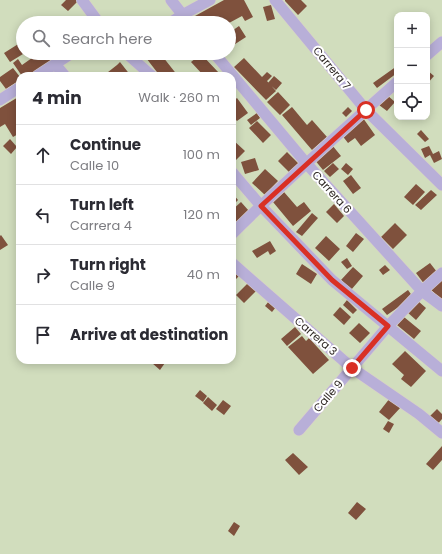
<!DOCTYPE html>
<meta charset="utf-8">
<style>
:root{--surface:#fff;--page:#f2f2f3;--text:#2b2b33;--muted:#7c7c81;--line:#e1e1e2}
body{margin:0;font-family:Poppins,sans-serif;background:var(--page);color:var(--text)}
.controls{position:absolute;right:12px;top:12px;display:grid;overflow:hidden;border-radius:8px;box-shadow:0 2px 10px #0003}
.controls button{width:36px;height:36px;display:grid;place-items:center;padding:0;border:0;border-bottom:1px solid var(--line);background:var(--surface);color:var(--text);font:20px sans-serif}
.stop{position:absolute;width:12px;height:12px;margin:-9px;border:3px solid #d93025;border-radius:50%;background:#fff}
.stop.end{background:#d93025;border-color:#fff;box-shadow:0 1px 4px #0008}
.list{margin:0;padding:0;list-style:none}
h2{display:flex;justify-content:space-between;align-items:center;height:52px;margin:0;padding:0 16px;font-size:17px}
h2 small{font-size:13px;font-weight:400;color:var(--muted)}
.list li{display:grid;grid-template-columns:26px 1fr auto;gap:12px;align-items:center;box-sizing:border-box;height:60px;padding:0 16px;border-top:1px solid var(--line)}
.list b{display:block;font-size:15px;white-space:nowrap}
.list p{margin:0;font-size:13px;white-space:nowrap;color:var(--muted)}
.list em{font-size:13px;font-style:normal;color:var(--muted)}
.icon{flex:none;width:22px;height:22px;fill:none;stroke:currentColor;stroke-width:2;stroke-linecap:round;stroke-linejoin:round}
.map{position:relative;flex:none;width:442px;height:554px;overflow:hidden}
.search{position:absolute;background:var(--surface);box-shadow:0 2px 10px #0003;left:16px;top:16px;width:220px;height:44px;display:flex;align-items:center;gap:10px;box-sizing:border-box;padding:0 14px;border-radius:22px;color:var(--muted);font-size:15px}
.panel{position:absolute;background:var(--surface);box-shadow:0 2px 10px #0003;left:16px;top:72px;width:220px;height:292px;border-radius:12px}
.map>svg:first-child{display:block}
</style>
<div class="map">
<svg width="442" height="554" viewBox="0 0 442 554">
<rect width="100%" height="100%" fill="#fef2ed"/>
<path fill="#d1ddbd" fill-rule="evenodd" d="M0,0H442V554H0ZM397,15H427V117H397ZM23,23H229V53H23ZM20,76H232V360H20Z"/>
<path fill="#7f513d" d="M66,0H76L77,2L68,11L61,5Z
M224,0H244L253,17L245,21L242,16L229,23H199L195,16Z
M285,0H301L307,6L298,15L285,1Z
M271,5L275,19L267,21L263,7Z
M239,26L246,37L229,48V33Z
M23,41V54L10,62L4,53Z
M39,53H45L51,61L29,76H22L13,63L18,59L22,65Z
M145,53H168L163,57L178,76H160L143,54Z
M201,54L219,73L216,76H204L191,62Z
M244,58L262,77L267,72L272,76L267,81L276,91L266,100L234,67Z
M120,62L131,76H103L117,65Z
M397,66V73L377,88L373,83Z
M13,68L20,77V80L6,89L0,81V77Z
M427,70L434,76L427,84Z
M274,76L282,83L276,90L268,83Z
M278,92L290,105L280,115L267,102Z
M387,95L395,102L387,111L379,105Z
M20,96V118L16,120L20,126V133L13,137L5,124L0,127V108Z
M237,98L248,113L237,121L236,120L232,123V102Z
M292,107L307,125L312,120L327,137L312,150L282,115Z
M348,107L352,111L346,117L342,113Z
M257,113L260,118L251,125L247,120Z
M363,118L375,135L361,146L355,138L348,143L341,134Z
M257,121L271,135L263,143L249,128Z
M421,130L429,139L425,142L417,134Z
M10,139L17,147L11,154L3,146Z
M233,140L245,151L235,161L232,159V141Z
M332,145L341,156L323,170L314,159Z
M429,146L433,154L439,151L442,159L434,163L430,155L425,158L421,149Z
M287,152L299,164L290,173L278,161Z
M255,158L259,170L245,174L241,162Z
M333,163L339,169L330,177L324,171Z
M346,163L353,169L348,175L341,169Z
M265,169L278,181L265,195L252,183Z
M351,175L361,188L353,194L343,181Z
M416,184L425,192L413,205L404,197Z
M431,190L437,195L421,210L415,205Z
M284,192L297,207L304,202L311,211L293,226L273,202Z
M232,193L238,200L232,206Z
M241,202L249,211L236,222L232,218V210Z
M334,204L344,216L337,223L326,212Z
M312,213L318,218L302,236L296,232Z
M395,223L407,235L393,249L381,237Z
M356,233L364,239L353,252L346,246Z
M1,235L8,245L0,250V236Z
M326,236L340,249L329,261L315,248Z
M270,241L276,251L270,255L268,251L257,258L252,251Z
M347,258L352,266L347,269L341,262Z
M430,263L437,272L425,285L416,273Z
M302,264L317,274L311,284L296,274Z
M385,265L390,270L383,275L379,270Z
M236,267L242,273L232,283V271Z
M353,267L363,276L351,290L341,280Z
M442,276V300L430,289Z
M249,282L257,290L244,303L236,295Z
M408,290L413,297L387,315L382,309Z
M347,300L357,310L353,314L343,305Z
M269,301L276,307L272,312L265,306Z
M418,301L426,308L416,320L407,312Z
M340,307L351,317L344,325L333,315Z
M404,317L421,331L414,339L397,325Z
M359,323L370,333L360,343L349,333Z
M295,327L301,334L287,346L281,339Z
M302,336L306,341L309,338L329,360L313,374L288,347Z
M405,351L426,371L411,387L401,379L404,375L392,364Z
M154,360H167L160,370L152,363Z
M200,390L207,396L203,402L195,396Z
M208,397L217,405L212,411L203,403Z
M390,398L401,407L389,420L379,412Z
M223,400L231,406L224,415L216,409Z
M437,409L442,414V419L436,426L428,418Z
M388,421L394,424L389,433L383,429Z
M442,446V460L433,470L426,464Z
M293,453L308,467L299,475L285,460Z
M357,502L366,509L356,520L348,513Z
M234,522L240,526L234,536L228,531Z"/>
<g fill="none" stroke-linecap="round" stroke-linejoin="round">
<defs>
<path id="minor" d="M82,0L99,23
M171,0L189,23
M275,0L366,110L442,185
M170,23L182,15L210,0
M126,53L152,76
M214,53L306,163L422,291L442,306
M427,55L442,42
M55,64L65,76
M37,76L72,53
M0,100L20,87
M232,172L261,206L332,280L442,371
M232,234C285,181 341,132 397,82
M232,263L352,368L419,414L442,433
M299,430L388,326L422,291L442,273"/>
</defs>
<use href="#minor" stroke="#d9cec9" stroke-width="12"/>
<use href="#minor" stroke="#b8afd8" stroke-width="11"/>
</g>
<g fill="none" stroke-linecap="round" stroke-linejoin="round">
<path stroke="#d93025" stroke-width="5" d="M352,368L388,326L332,280L261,206L366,110"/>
</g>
<g text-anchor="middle" stroke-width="4" stroke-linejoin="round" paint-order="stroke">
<g font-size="11" fill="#302926" stroke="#fff">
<text transform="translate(332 68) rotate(50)" y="4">Carrera 7</text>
<text transform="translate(332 192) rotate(48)" y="4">Carrera 6</text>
<text transform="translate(316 336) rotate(41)" y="4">Carrera 3</text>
<text transform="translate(328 396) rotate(-49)" y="4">Calle 9</text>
</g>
</g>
</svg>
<div class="controls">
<button>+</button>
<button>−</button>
<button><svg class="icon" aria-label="locate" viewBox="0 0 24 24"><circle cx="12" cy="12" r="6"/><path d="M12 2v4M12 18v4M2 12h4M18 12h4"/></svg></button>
</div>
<div class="stop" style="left:366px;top:110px"></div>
<div class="stop end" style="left:352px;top:368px"></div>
<div class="search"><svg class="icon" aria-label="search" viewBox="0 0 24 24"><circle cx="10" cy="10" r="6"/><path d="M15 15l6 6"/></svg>Search here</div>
<section class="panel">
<h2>4 min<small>Walk · 260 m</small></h2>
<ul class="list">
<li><svg class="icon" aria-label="ahead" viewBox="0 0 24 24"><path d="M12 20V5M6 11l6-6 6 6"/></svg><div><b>Continue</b><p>Calle 10</p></div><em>100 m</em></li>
<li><svg class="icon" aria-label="left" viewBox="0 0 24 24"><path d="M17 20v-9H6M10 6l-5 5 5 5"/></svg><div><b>Turn left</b><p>Carrera 4</p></div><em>120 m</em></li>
<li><svg class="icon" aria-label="right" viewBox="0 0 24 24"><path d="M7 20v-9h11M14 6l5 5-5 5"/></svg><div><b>Turn right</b><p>Calle 9</p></div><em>40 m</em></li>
<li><svg class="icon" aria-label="arrive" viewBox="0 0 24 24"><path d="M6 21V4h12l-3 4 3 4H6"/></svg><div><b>Arrive at destination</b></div></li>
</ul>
</section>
</div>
